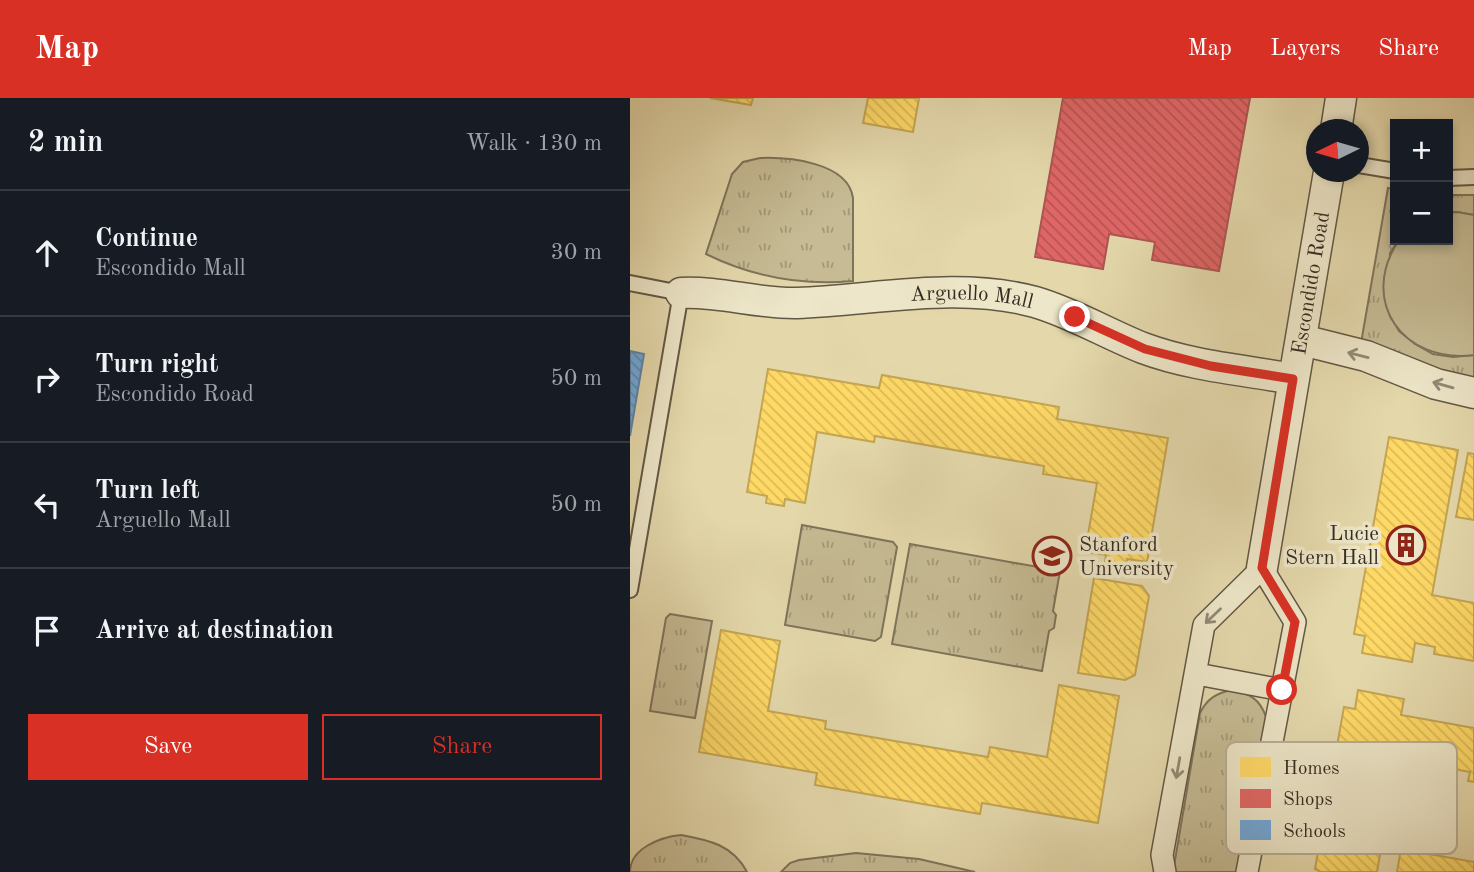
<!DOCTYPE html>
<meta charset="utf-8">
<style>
:root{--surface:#171b24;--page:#20242c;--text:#f1f3f6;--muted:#9ea1a6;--line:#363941;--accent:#d93025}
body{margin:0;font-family:"Old Standard TT",serif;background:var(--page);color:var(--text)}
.controls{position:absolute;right:21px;top:21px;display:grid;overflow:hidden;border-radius:0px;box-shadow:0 4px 10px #0003}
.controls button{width:63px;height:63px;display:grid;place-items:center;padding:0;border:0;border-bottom:2px solid var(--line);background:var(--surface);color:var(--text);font:35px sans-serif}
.compass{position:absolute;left:676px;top:21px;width:63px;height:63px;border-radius:50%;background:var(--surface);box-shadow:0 4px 10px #0003;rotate:265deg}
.stop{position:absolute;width:21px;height:21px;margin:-16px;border:5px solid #d93025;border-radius:50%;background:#fff}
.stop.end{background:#d93025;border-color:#fff;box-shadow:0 2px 7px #0008}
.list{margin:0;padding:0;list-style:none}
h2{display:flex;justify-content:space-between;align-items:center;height:91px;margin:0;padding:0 28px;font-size:30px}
h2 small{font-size:23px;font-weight:400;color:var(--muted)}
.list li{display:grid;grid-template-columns:46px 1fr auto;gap:21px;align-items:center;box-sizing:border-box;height:126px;padding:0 28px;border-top:2px solid var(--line)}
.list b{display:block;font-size:26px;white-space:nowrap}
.list p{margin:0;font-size:23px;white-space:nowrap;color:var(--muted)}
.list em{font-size:23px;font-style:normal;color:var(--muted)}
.actions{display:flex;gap:14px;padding:21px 28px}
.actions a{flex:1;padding:16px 0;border:2px solid var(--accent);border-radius:0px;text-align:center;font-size:24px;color:var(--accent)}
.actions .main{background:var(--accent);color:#fff}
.icon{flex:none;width:38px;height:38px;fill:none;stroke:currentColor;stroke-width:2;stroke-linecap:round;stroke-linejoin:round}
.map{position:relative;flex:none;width:844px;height:774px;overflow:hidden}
header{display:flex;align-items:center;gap:42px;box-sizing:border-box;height:98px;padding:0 35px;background:var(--accent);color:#fff}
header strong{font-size:33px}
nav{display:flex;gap:38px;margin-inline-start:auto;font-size:24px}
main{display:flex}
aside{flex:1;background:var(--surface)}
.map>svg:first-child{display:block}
</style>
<header>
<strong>Map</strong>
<nav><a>Map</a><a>Layers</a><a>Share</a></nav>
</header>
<main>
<aside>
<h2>2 min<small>Walk · 130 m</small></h2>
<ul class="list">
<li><svg class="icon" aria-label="ahead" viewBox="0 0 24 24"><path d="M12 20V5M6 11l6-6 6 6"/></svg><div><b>Continue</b><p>Escondido Mall</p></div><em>30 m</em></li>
<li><svg class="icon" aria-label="right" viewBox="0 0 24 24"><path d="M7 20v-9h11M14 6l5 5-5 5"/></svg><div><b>Turn right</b><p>Escondido Road</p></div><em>50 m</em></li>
<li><svg class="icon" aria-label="left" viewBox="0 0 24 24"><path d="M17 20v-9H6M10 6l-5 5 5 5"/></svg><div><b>Turn left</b><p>Arguello Mall</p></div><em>50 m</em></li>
<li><svg class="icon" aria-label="arrive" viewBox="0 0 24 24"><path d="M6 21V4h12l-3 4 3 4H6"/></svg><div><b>Arrive at destination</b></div></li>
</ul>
<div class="actions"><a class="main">Save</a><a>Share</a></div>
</aside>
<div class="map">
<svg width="844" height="774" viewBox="0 0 844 774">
<defs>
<pattern id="grass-tufts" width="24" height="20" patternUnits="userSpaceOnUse" patternTransform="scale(1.75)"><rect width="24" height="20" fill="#c6bb94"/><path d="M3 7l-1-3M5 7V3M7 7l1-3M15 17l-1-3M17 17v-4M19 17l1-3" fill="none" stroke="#a29878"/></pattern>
<pattern id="homes-back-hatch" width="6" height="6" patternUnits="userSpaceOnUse" patternTransform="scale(1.75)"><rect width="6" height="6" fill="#ffd966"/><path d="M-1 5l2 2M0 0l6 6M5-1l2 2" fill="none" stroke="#dbba58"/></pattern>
<pattern id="shops-back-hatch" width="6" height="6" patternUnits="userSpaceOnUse" patternTransform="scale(1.75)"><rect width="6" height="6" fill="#e06666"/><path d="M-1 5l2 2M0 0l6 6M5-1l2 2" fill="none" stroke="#b65454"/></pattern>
<pattern id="schools-back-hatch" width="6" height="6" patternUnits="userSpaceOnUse" patternTransform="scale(1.75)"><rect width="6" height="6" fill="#6fa8dc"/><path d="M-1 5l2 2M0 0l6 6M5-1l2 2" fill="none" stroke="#5c89b2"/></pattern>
</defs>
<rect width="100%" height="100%" fill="#e4d8ab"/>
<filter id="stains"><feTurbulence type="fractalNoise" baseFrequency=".00286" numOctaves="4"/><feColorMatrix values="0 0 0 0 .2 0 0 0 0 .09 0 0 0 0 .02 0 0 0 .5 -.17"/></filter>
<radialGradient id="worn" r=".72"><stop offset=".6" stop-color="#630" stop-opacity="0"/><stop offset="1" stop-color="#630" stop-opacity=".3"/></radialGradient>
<path fill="url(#grass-tufts)" stroke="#7e745b" stroke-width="2" d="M130,60C158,59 218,64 223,100V183C171,188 123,179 76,156L102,76L113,64Z
M758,90L765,91V142H769L760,155L759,215L769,233L785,246L803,256L823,259L844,257V289L731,245Z
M818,97H844V117L827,114L818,115Z
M172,427L263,444L267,449L251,539L245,543L155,527Z
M280,446L430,473L423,513L426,517L424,530L419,533L412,573L262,546Z
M40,516L82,523L65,620L20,613L36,520Z
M602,592C619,595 630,601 636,619L611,774H543L570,615C577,601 586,595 602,592Z
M51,737C79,742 103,747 117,774H0C0,750 31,739 51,737Z
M226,755L289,761L345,774H151L160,765L169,762Z"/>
<path fill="#c6bb94" stroke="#7e745b" stroke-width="2" d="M827,114L844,117V257C773,266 728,203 769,142H818V115Z"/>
<path fill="url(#homes-back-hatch)" stroke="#c3a552" stroke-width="2" d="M80,0H123L121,7Z
M238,0H289L283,34L233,25Z
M138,271L249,290L252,277L429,309L427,321L538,340L517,464L497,461L496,468L475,464L476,457L455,454L467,385L413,376L414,368L245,338L244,344L187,334L175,405L155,401L154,408L136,405L137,398L117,394Z
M759,339L828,352L802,497L844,505V563L804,556L805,549L785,545L782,564L732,555L735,538L724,536Z
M838,355L844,356V422L826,419Z
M464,480L512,488L519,498L505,577L495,582L448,575Z
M91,532L150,543L138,613L196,623L195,631L358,659L360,649L417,659L429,587L489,598L468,725L352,705L350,716L185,687L187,675L69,654Z
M728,592L774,601L771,617L844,630V684L838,683L840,674L786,664L788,658L768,654L747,774H691L685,771L714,609L725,611Z
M771,751L844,764V774H767Z"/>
<path fill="url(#shops-back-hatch)" stroke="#ad5552" stroke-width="2" d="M433,0H620L589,173L522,162L525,144L479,136L473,171L405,159Z"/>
<path fill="url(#schools-back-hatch)" stroke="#5e83a4" stroke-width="2" d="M0,253L14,256L0,338Z"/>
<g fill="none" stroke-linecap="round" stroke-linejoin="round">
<defs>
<path id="service" d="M729,67L765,73
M818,80L844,79
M0,185L51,195L0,492"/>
<path id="pedestrian" d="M567,576L652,592
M535,774L532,757L574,527L632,470L665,524L617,774"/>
<g id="minor">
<path d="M706,32L711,0"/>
<path id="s1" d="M51,195C90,193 128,206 167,205C246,202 328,183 405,204C443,215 477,236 513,250C561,268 614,272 663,281"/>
<path d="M672,242L736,258L806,286L844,295"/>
<path id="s2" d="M632,470L699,74"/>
</g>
</defs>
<use href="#service" stroke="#625744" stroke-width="18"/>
<use href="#pedestrian" stroke="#625744" stroke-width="24"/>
<use href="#minor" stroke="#625744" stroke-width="33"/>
<use href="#service" stroke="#ede6c8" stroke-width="14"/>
<use href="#pedestrian" stroke="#ede6c8" stroke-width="21"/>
<use href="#minor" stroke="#ede6c8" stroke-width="30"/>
</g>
<defs><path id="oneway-shaft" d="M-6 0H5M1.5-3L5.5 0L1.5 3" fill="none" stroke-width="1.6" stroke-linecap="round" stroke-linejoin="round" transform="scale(1.75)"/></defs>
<g stroke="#928975">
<use href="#oneway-shaft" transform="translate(728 257) rotate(-166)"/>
<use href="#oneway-shaft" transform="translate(813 287) rotate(-164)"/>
<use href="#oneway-shaft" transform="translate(583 518) rotate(136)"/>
<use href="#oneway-shaft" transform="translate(548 670) rotate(100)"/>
</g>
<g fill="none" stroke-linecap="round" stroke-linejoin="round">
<path stroke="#d93025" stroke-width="9" d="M445,219L515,251L581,268L663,281L632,470L665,524L652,592"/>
</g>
<defs>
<symbol id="building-ring" viewBox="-11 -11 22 22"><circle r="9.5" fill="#ede6c8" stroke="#8f2418" stroke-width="1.5"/><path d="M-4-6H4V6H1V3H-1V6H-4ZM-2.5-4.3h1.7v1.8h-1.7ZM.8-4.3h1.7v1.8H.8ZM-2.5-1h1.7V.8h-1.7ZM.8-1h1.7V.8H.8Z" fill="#8f2418"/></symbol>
<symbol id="university-ring" viewBox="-11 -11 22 22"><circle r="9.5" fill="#ede6c8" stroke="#8f2418" stroke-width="1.5"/><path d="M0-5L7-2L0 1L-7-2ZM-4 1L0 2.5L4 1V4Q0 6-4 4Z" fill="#8f2418"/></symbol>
</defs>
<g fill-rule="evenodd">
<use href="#building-ring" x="754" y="425" width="44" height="44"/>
<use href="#university-ring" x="400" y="436" width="44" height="44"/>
</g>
<g text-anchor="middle" stroke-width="7" stroke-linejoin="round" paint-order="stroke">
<g font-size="21" fill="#362c22" stroke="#ede6c8">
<text dy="7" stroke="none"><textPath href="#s2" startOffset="289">Escondido Road</textPath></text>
<text dy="7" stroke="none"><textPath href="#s1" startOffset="292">Arguello Mall</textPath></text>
</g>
<g font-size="21" fill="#362c22" stroke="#ede6c8" text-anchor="end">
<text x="749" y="442">Lucie<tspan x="749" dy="24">Stern Hall</tspan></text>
<text x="449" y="453" text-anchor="start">Stanford<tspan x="449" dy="24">University</tspan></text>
</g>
</g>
<rect x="596" y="644" width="231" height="112" rx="10" fill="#ede6c8" stroke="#b6ae96" stroke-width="2"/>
<rect x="610" y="659" width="31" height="20" fill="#ffd966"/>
<rect x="610" y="691" width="31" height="19" fill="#e06666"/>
<rect x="610" y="722" width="31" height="20" fill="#6fa8dc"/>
<g font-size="19" fill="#362c22">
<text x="653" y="676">Homes</text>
<text x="653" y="707">Shops</text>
<text x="653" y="739">Schools</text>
</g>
<rect width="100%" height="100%" filter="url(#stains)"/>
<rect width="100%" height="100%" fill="url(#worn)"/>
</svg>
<div class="controls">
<button>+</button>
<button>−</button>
</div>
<svg class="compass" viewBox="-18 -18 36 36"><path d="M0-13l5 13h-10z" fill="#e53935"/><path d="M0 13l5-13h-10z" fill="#9ea1a6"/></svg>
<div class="stop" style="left:652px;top:592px"></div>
<div class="stop end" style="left:445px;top:219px"></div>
</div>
</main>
